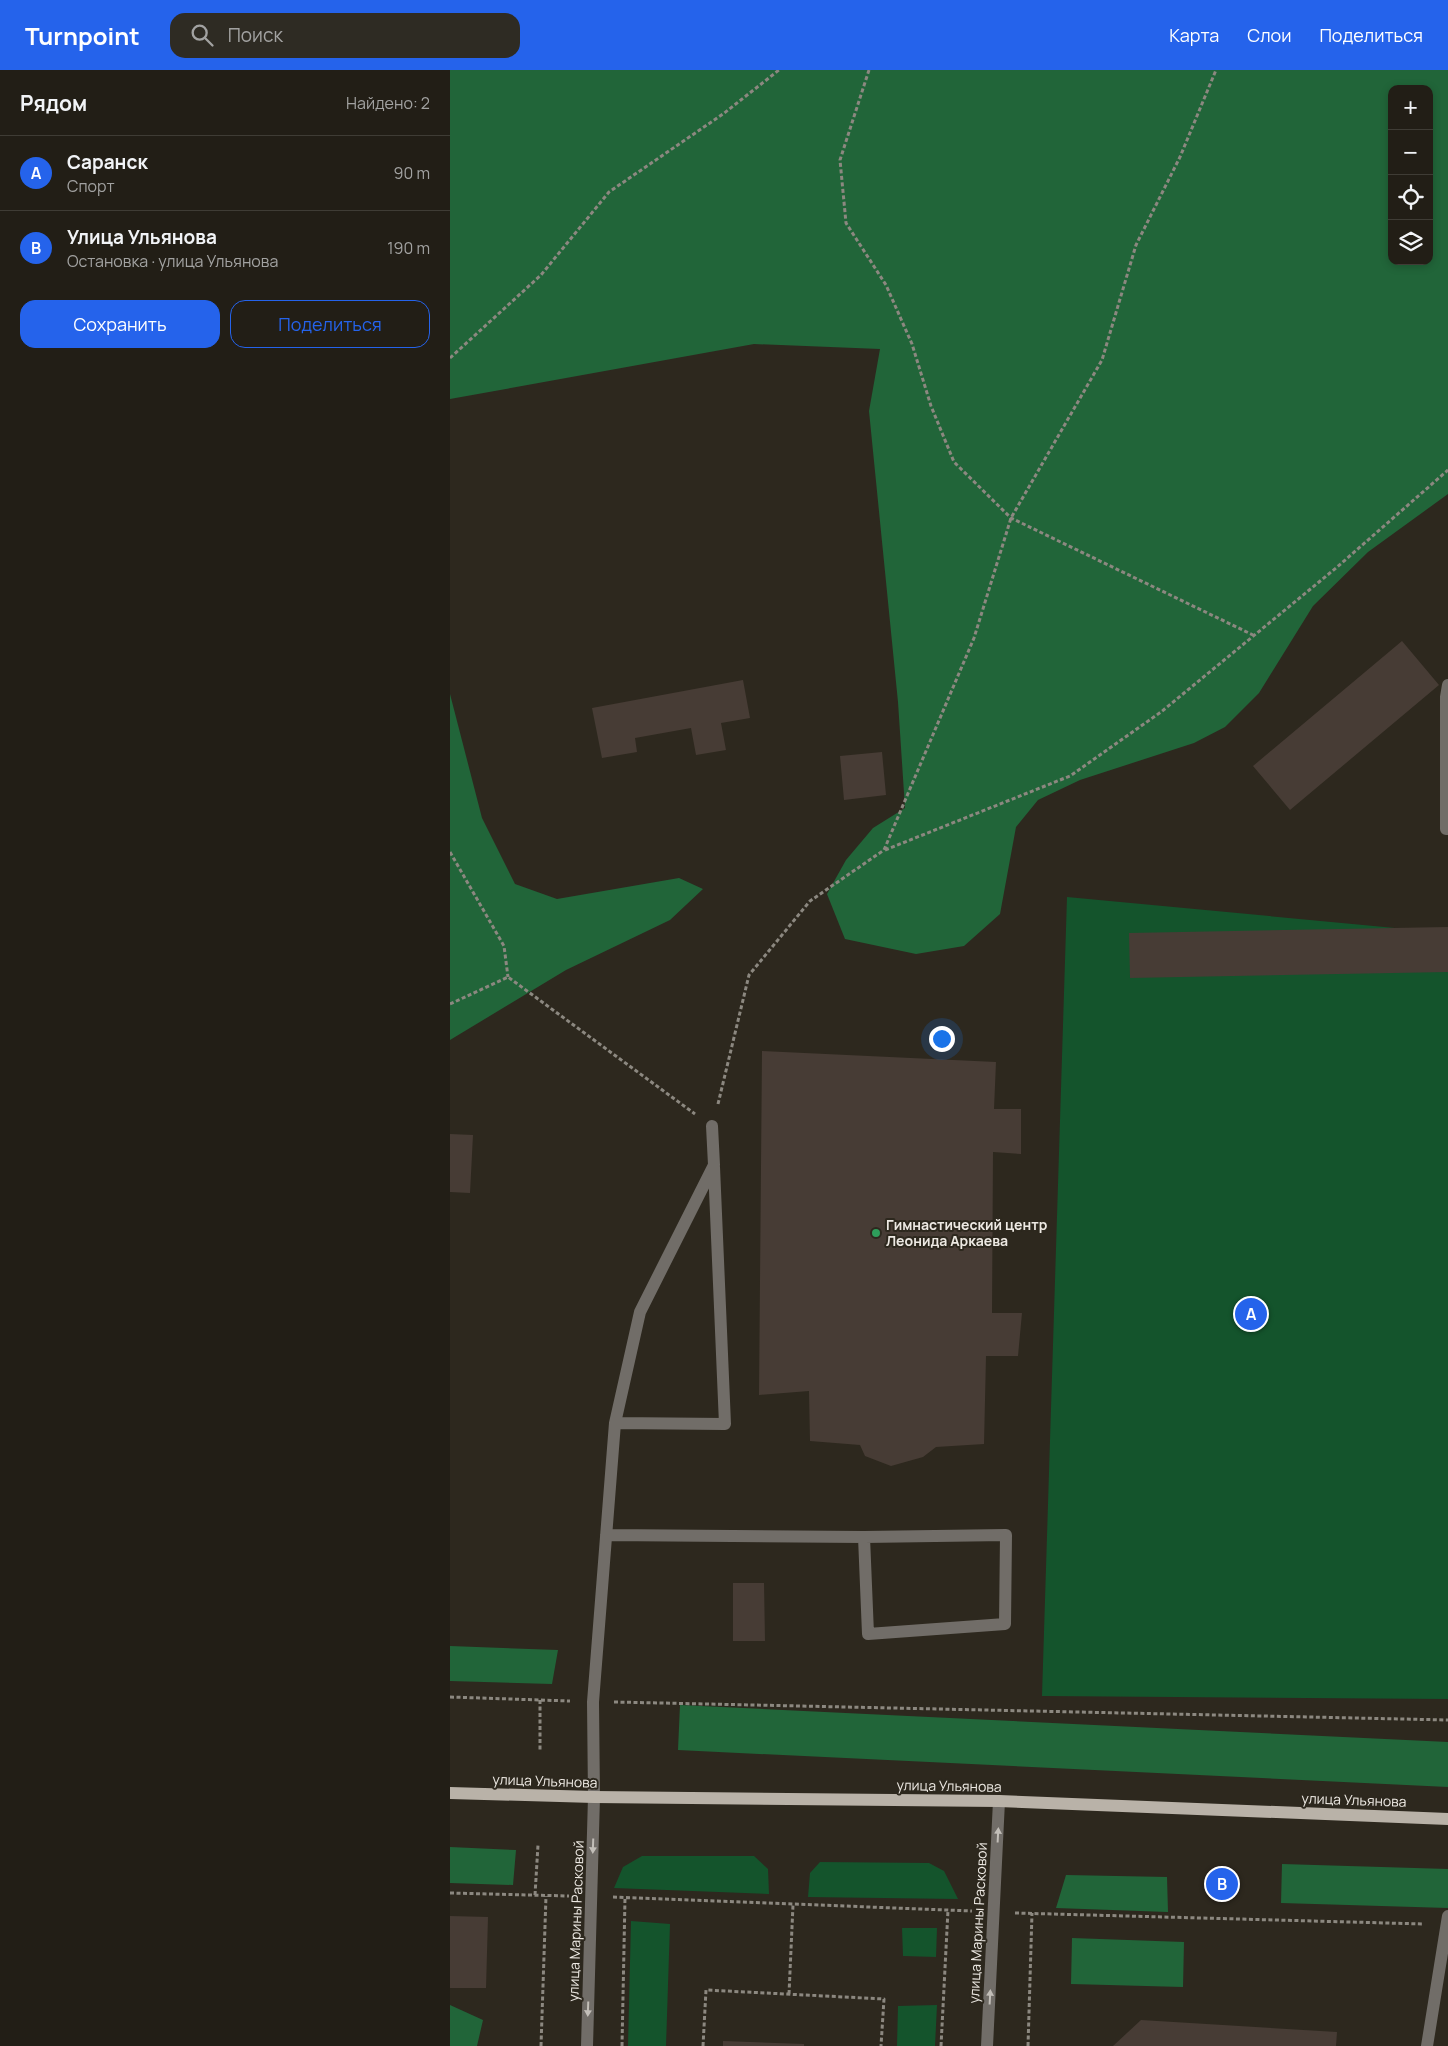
<!DOCTYPE html>
<html lang="ru">
<meta charset="utf-8">
<style>
:root{--surface:#221e16;--page:#2e2b23;--text:#f1f3f6;--muted:#a2a2a1;--line:#3f3c35;--accent:#2563eb}
body{margin:0;font-family:Manrope,sans-serif;background:var(--page);color:var(--text)}
.controls{position:absolute;right:15px;top:15px;display:grid;overflow:hidden;border-radius:10px;box-shadow:0 2px 8px #0003}
.controls button{width:45px;height:45px;display:grid;place-items:center;padding:0;border:0;border-bottom:1px solid var(--line);background:var(--surface);color:var(--text);font:25px sans-serif}
.you{position:absolute;left:491px;top:968px;width:18px;height:18px;margin:-12px;border:4px solid #fff;border-radius:50%;background:#1a73e8;box-shadow:0 0 0 8px #1a73e833}
.badge{display:grid;place-items:center;width:32px;height:32px;border-radius:50%;background:var(--accent);color:#fff;font-size:16px;font-weight:700}
.pin{position:absolute;translate:-50% -50%;border:2px solid #fff;box-shadow:0 1px 5px #0006}
.list{margin:0;padding:0;list-style:none}
h2{display:flex;justify-content:space-between;align-items:center;height:65px;margin:0;padding:0 20px;font-size:21px}
h2 small{font-size:16px;font-weight:400;color:var(--muted)}
.list li{display:grid;grid-template-columns:32px 1fr auto;gap:15px;align-items:center;box-sizing:border-box;height:75px;padding:0 20px;border-top:1px solid var(--line)}
.list b{display:block;font-size:19px;white-space:nowrap}
.list p{margin:0;font-size:16px;white-space:nowrap;color:var(--muted)}
.list em{font-size:16px;font-style:normal;color:var(--muted)}
.actions{display:flex;gap:10px;padding:15px 20px}
.actions a{flex:1;padding:11px 0;border:1px solid var(--accent);border-radius:15px;text-align:center;font-size:18px;color:var(--accent)}
.actions .main{background:var(--accent);color:#fff}
.icon{flex:none;width:28px;height:28px;fill:none;stroke:currentColor;stroke-width:2;stroke-linecap:round;stroke-linejoin:round}
.map{position:relative;flex:none;width:998px;height:1976px;overflow:hidden}
header{display:flex;align-items:center;gap:30px;box-sizing:border-box;height:70px;padding:0 25px;background:var(--accent);color:#fff}
header strong{font-size:24px}
nav{display:flex;gap:28px;margin-inline-start:auto;font-size:18px}
.search{width:350px;height:45px;background:var(--page);display:flex;align-items:center;gap:12px;box-sizing:border-box;padding:0 18px;border-radius:15px;color:var(--muted);font-size:19px}
main{display:flex}
aside{flex:1;background:var(--surface)}
.map>svg:first-child{display:block}
</style>
<header>
<strong>Turnpoint</strong>
<div class="search"><svg class="icon" aria-label="search" viewBox="0 0 24 24"><circle cx="10" cy="10" r="6"/><path d="M15 15l6 6"/></svg>Поиск</div>
<nav><a>Карта</a><a>Слои</a><a>Поделиться</a></nav>
</header>
<main>
<aside>
<h2>Рядом<small>Найдено: 2</small></h2>
<ul class="list">
<li><span class="badge">A</span><div><b>Саранск</b><p>Спорт</p></div><em>90 m</em></li>
<li><span class="badge">B</span><div><b>Улица Ульянова</b><p>Остановка · улица Ульянова</p></div><em>190 m</em></li>
</ul>
<div class="actions"><a class="main">Сохранить</a><a>Поделиться</a></div>
</aside>
<div class="map">
<svg width="998" height="1976" viewBox="0 0 998 1976">
<rect width="100%" height="100%" fill="#2d281e"/>
<path fill="#14542c" d="M617,827L998,863V1629L592,1626Z
M192,1786H304L318,1799L319,1824L164,1818L173,1797Z
M370,1792L479,1793L494,1801L508,1829L358,1827L360,1803Z
M181,1851L220,1854L216,1976H178Z
M452,1858H487L486,1887L453,1886Z
M487,1935L485,1976H447L448,1936Z"/>
<path fill="#216539" fill-rule="evenodd" d="M0,0H998V424L918,482L863,536L809,623L775,657L744,673L630,710L588,730L566,757L550,844L514,876L466,884L395,869L377,824L396,790L423,758L455,738L448,632L419,341L430,279L304,274L0,329ZM942,19H979V191H942Z
M0,624L32,748L65,814L107,829L229,808L253,819L220,850L116,900L0,970Z
M0,1576L108,1580L102,1614L0,1611Z
M230,1635L998,1672V1717L228,1680Z
M0,1777L66,1780L63,1815L0,1813Z
M832,1794L998,1799V1838L831,1833Z
M616,1805L717,1807L718,1842L606,1838Z
M622,1868L734,1872L733,1917L621,1914Z
M0,1935L33,1950L27,1976H0Z"/>
<path fill="#473c35" d="M952,571L989,615L840,740L803,696Z
M293,610L300,648L271,653L276,680L246,685L241,658L185,668L187,682L152,688L142,638Z
M432,682L436,725L394,730L390,686Z
M998,857V902L680,908L679,863Z
M312,981L546,992L544,1039H571V1084L543,1082L542,1243H572L568,1286H536L534,1374L486,1377L473,1387L441,1396L415,1386L410,1375L360,1371L359,1321L309,1325Z
M0,1064L23,1065L20,1123L0,1122Z
M283,1513H314L315,1571H283Z
M0,1846L38,1847L36,1918H0Z
M691,1950L887,1962L886,1976H663Z
M273,1971L354,1974V1976H273Z"/>
<g fill="none" stroke-linecap="round" stroke-linejoin="round">
<path stroke="#8c8880" stroke-width="3" stroke-dasharray="4 2.5" stroke-linecap="butt" d="M419,0L390,90L396,153L436,215L462,274L481,336L504,392L561,448L803,565
M0,288L91,205L159,122L273,44L329,0
M435,780L620,706L711,642L886,498L998,400
M0,782L54,876L58,907
M0,934L58,907L245,1044
M268,1034L299,905L360,831L434,780L524,568L561,448L652,290L686,175L730,87L766,0
M0,1627L120,1631
M90,1630V1682
M164,1632L998,1650
M0,1823L119,1826
M85,1825L88,1775
M163,1827L522,1841
M565,1843L974,1854
M339,1924L343,1835
M91,1976L96,1826
M172,1976L175,1828
M253,1976L256,1920L434,1929L431,1976
M491,1976L498,1840
M578,1976L582,1843"/>
<path stroke="#716d68" stroke-width="12" d="M998,615L996,627V759H998
M165,1353L275,1354L264,1097
M156,1465L414,1467L418,1564L555,1554L556,1465L414,1467
M137,1976L144,1727L143,1632L165,1353L190,1242L264,1095L262,1056
M537,1976L549,1731
M977,1976L998,1846"/>
<path stroke="#b9b2a8" stroke-width="12" d="M0,1723L144,1727L549,1731L998,1749"/>
</g>
<defs><path id="oneway-solid" d="M-6-.8H1V-3.2L6.5 0L1 3.2V.8H-6Z" transform="scale(1.25)"/></defs>
<g fill="#c2beb8">
<use href="#oneway-solid" transform="translate(548 1765) rotate(-87)"/>
<use href="#oneway-solid" transform="translate(143 1776) rotate(92)"/>
<use href="#oneway-solid" transform="translate(540 1927) rotate(-87)"/>
<use href="#oneway-solid" transform="translate(138 1939) rotate(92)"/>
</g>
<circle fill="#2e9e5b" stroke="#2d281e" stroke-width="2" cx="426" cy="1163" r="5"/>
<g text-anchor="middle" stroke-width="4" stroke-linejoin="round" paint-order="stroke">
<g font-size="14" font-weight="bold" fill="#ede9e3" stroke="#2d281e" text-anchor="start">
<text x="436" y="1160">Гимнастический центр<tspan x="436" dy="16">Леонида Аркаева</tspan></text>
</g>
<g font-size="14" fill="#ede9e3" stroke="#2d281e">
<text transform="translate(95 1711) rotate(2)" y="5">улица Ульянова</text>
<text transform="translate(499 1716) rotate(1)" y="5">улица Ульянова</text>
<text transform="translate(904 1730) rotate(2)" y="5">улица Ульянова</text>
<text transform="translate(126 1851) rotate(-88)" y="5">улица Марины Расковой</text>
<text transform="translate(528 1853) rotate(-87)" y="5">улица Марины Расковой</text>
</g>
</g>
</svg>
<div class="controls">
<button>+</button>
<button>−</button>
<button><svg class="icon" aria-label="locate" viewBox="0 0 24 24"><circle cx="12" cy="12" r="6"/><path d="M12 2v4M12 18v4M2 12h4M18 12h4"/></svg></button>
<button><svg class="icon" aria-label="layers" viewBox="0 0 24 24"><path d="M12 4l9 5-9 5-9-5zM3 14l9 5 9-5"/></svg></button>
</div>
<div class="you"></div>
<div class="pin badge" style="left:801px;top:1244px">A</div>
<div class="pin badge" style="left:772px;top:1814px">B</div>
</div>
</main>
